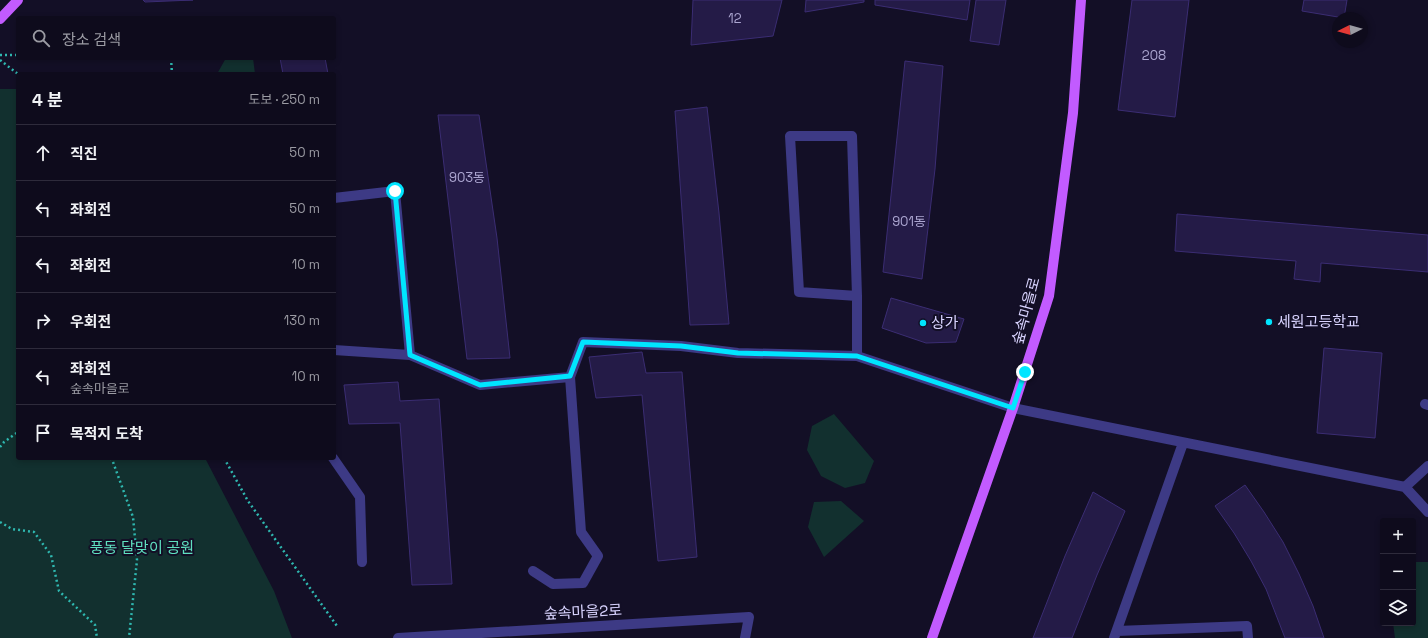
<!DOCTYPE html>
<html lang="ko">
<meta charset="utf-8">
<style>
:root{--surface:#0e0b1c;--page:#171425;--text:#f1f3f6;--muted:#9b9ba3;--line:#2e2b3b}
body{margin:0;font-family:"Space Grotesk","Noto Sans KR",sans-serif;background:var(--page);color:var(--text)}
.controls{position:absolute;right:12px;bottom:12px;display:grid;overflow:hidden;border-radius:4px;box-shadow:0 2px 6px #0003}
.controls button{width:36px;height:36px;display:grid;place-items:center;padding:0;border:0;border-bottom:1px solid var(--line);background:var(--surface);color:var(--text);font:20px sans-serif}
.compass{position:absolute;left:1332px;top:12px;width:36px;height:36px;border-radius:50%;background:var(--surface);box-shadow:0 2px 6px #0003;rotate:264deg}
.stop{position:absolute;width:12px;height:12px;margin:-9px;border:3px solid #00e5ff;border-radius:50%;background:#fff}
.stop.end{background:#00e5ff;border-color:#fff;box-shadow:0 1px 4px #0008}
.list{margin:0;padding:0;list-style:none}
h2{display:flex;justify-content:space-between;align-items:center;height:52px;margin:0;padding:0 16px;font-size:17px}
h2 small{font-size:13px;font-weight:400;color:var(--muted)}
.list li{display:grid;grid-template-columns:26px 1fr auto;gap:12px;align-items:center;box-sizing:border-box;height:56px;padding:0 16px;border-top:1px solid var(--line)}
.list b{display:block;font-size:15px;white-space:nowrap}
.list p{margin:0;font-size:13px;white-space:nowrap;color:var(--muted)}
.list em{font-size:13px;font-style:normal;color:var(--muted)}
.icon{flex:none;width:22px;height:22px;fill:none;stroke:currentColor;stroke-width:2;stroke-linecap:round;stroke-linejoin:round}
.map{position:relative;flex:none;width:1428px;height:638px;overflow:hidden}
.search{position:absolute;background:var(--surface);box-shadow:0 2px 6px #0003;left:16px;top:16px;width:320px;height:44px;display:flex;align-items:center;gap:10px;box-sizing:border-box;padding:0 14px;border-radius:4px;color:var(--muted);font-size:15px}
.panel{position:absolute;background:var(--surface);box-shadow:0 2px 6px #0003;left:16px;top:72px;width:320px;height:388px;border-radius:4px}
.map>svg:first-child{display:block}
</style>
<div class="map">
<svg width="1428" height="638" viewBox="0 0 1428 638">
<rect width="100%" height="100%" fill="#130f26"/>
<path fill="#12302f" d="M226,58H253L255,74H217Z
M0,89H18V458H205L274,591L292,638H0Z
M834,414L874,461L865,483L845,488L821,476L807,450L812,426Z
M841,501L864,521L824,557L808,527L814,502Z
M1413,562H1428V638H1395L1393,623H1413Z"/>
<path fill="#241b47" stroke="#3b2d73" d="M143,0H193L145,2Z
M693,0H782L773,36L691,45Z
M806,0H864V2L805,12Z
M875,0H970L967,20L875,5Z
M976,0H1006L999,45L970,41Z
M1132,0H1189L1175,117L1118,110Z
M1304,0H1347L1344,18L1302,11Z
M280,58H325L328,74H283Z
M905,61L943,66L935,169L922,279L883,272Z
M707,107L719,213L729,324L690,325L675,111Z
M438,115H479L497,238L510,358L467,359Z
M1177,214L1428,235V272L1321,263L1320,282L1294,279L1296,261L1175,251Z
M891,298L964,319L956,342L926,343L882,328Z
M1324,348L1382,353L1375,438L1317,433Z
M642,352L646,373L682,372L697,557L658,561L642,395L596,398L589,357Z
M398,382L400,401L439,399L452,584L412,585L400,423L349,424L344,385Z
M1245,485L1264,512L1283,542L1299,574L1313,606L1324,638H1285L1266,589L1251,561L1234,533L1215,506Z
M1093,492L1125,511L1097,575L1072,638H1033L1065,556Z"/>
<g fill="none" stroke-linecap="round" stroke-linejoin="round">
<path stroke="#2fb8b0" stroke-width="2.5" stroke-dasharray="2 3" stroke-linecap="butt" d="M0,55H18
M171,58L172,74
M0,60L18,74
M0,447L4,442L18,432
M110,458L113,462L133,517L137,560L129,638
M224,458L248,501L337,626
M0,522L12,529L34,532L51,555L59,591L95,625L97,638"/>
<path stroke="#3d3a85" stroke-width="10" d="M334,198L395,191L410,355
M857,296L799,292L790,136H852L857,296V356
M334,350L410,355L480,385L570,377L583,342L681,346L738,353L857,356L1013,408L1405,487L1428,512
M1425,404L1428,405
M333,458L360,497L362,562
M1405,487L1428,466
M533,571L553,584L583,583L598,556L581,532L570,377
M1117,631L1247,626L1248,638
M398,638L749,617L745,638
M1114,638L1183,443"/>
<path stroke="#c25bff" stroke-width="10" d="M0,19L18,0
M932,638L1013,408L1049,296L1073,113L1081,0"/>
</g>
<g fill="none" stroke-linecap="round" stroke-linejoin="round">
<path stroke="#00e5ff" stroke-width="5" d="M395,191L410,355L480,385L570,376L583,342L681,346L738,353L857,356L1013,408L1025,372"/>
</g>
<g fill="#00e5ff" stroke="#130f26" stroke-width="1.5">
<circle cx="1269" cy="322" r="4"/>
<circle cx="923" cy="323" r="4"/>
</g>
<g text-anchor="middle" stroke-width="4" stroke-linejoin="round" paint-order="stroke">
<g font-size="13" fill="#aca6d1">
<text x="735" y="23">12</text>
<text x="1154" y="60">208</text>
<text x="467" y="182">903동</text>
<text x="909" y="226">901동</text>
</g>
<g font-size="15" fill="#d9d4ff" stroke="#130f26">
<text transform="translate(1026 311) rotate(-75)" y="5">숲속마을로</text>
<text transform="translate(583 612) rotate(-3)" y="5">숲속마을2로</text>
</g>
<g font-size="15" fill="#d9d4ff" stroke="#130f26" text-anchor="start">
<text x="1277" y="327">세원고등학교</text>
<text x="931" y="328">상가</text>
</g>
<g font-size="15" fill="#5fe0c0" stroke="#130f26">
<text x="142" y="553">풍동 달맞이 공원</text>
</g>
</g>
</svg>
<div class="controls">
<button>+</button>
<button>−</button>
<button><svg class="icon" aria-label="layers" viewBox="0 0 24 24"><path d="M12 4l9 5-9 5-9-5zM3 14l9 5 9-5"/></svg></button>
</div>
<svg class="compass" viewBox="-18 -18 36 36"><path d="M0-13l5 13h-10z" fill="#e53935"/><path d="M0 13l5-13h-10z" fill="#9b9ba3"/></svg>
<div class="stop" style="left:395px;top:191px"></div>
<div class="stop end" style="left:1025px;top:372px"></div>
<div class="search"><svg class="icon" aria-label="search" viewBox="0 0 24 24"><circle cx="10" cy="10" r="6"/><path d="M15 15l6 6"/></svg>장소 검색</div>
<section class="panel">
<h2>4 분<small>도보 · 250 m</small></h2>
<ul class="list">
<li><svg class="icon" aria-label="ahead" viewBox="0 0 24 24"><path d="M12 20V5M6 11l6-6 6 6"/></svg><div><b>직진</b></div><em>50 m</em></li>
<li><svg class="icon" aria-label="left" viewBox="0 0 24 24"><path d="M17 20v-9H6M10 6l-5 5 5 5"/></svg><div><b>좌회전</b></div><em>50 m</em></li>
<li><svg class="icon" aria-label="left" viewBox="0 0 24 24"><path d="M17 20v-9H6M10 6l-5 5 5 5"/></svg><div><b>좌회전</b></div><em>10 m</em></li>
<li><svg class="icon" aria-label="right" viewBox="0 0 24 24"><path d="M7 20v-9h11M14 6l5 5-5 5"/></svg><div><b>우회전</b></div><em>130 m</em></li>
<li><svg class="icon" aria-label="left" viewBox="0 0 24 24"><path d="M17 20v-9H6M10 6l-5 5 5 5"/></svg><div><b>좌회전</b><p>숲속마을로</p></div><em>10 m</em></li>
<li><svg class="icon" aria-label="arrive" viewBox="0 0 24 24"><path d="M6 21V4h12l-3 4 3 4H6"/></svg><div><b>목적지 도착</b></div></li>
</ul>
</section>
</div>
